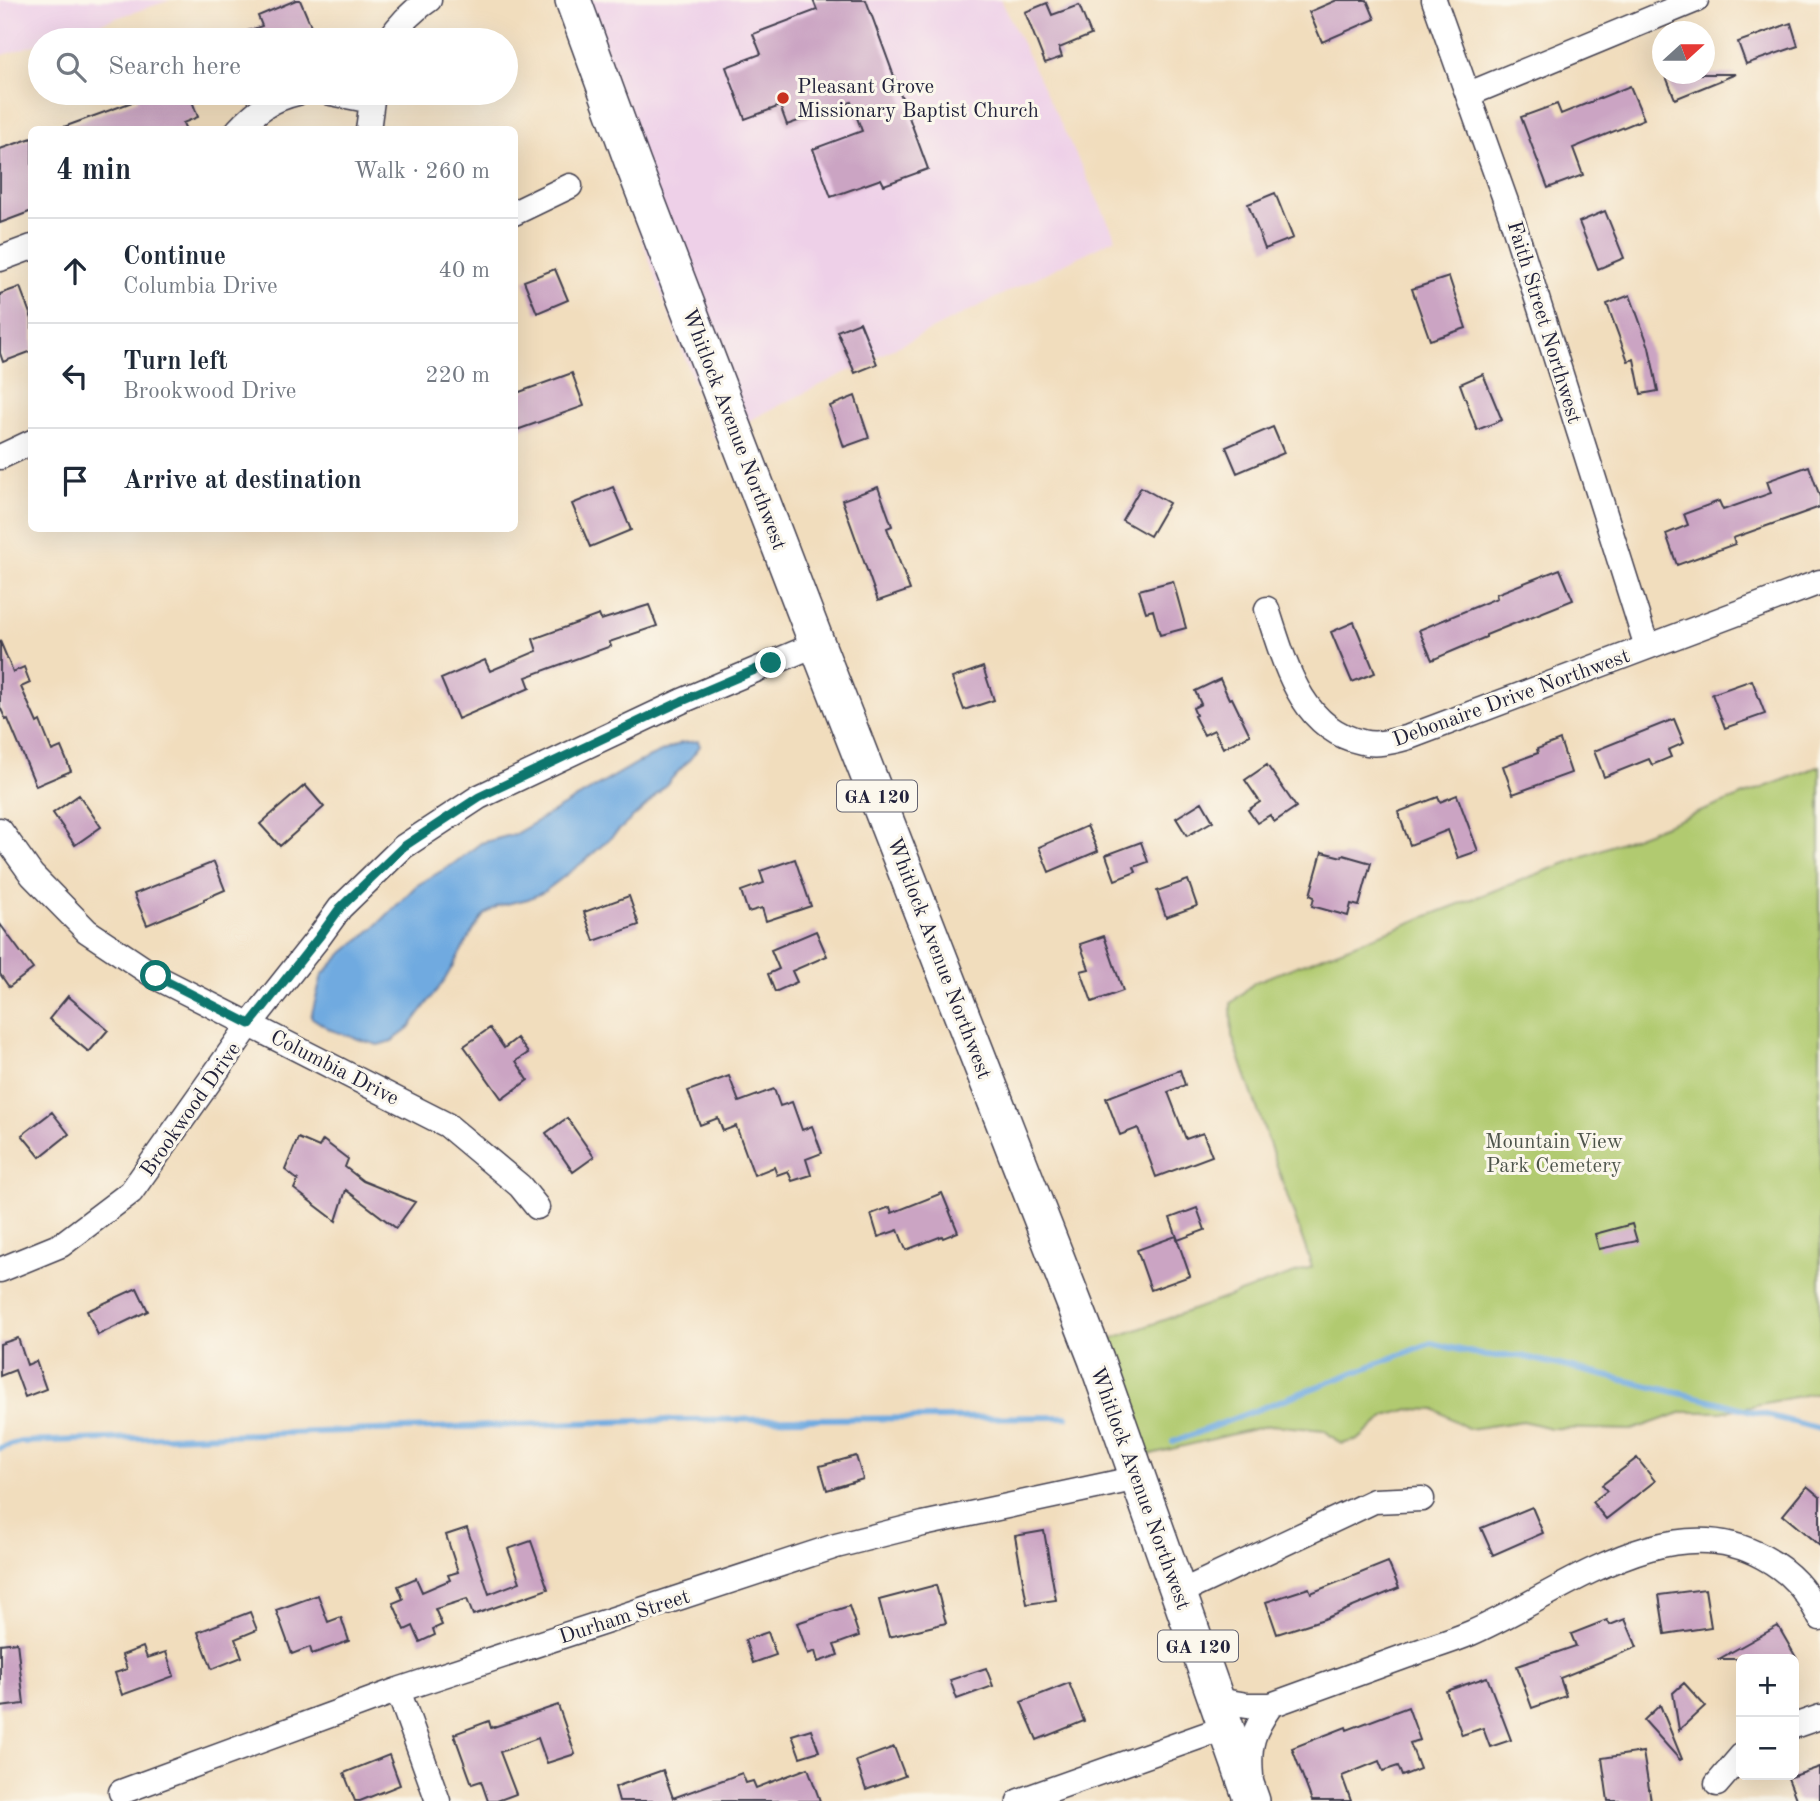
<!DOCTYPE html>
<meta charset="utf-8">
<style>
:root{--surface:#fff;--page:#f2f2f3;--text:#1f2937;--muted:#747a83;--line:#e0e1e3}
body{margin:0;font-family:"Old Standard TT",serif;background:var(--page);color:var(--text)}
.controls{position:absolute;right:21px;bottom:21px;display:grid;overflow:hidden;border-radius:10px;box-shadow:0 7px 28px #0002}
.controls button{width:63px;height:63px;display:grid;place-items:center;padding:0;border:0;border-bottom:2px solid var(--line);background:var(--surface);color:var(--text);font:35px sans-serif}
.compass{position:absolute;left:1652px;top:21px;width:63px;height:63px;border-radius:50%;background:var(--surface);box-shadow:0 7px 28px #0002;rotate:69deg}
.stop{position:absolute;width:21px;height:21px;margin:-16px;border:5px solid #0f766e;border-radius:50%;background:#fff}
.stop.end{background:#0f766e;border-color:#fff;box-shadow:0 2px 7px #0008}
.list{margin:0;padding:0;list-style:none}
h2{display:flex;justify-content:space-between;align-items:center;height:91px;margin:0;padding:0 28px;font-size:30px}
h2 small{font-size:23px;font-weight:400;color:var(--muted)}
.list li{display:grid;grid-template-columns:46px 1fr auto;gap:21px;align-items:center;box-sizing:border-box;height:105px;padding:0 28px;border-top:2px solid var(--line)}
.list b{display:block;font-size:26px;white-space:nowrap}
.list p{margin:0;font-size:23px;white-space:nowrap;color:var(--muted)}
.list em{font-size:23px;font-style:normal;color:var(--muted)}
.icon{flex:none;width:38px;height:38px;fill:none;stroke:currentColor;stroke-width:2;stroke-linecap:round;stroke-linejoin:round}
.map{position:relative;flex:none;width:1820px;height:1801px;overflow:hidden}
.search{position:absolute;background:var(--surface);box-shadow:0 7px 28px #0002;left:28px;top:28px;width:490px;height:77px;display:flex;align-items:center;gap:18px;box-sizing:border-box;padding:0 24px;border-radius:38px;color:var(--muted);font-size:26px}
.panel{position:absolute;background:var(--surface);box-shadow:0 7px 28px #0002;left:28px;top:126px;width:490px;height:406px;border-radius:10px}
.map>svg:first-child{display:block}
</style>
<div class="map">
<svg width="1820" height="1801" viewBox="0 0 1820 1801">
<rect width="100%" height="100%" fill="#fbf7ec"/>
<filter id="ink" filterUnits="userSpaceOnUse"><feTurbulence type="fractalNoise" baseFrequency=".0143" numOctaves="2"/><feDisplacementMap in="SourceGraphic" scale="14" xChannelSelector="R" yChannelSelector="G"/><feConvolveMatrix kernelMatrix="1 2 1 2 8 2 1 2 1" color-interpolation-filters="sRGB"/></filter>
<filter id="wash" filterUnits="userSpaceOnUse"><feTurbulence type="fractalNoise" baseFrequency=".00686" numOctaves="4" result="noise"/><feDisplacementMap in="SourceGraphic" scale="28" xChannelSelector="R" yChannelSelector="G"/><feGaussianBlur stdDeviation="1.57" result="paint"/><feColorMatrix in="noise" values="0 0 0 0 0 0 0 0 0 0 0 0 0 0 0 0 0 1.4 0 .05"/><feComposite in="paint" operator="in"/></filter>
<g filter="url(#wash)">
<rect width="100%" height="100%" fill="#f1ddbd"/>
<path fill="#eed0e8" d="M0,0H171L49,40H40V43L0,56Z
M555,0H1001L1116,238L714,438Z"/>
<path fill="#b1ca70" stroke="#6a7656" stroke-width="2" d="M1820,766V1392L1721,1412H1683L1632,1430L1550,1428L1523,1421L1469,1429L1436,1410L1410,1409L1386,1416L1358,1440L1341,1444L1324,1430L1270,1425L1147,1455L1105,1341L1312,1267L1232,1036L1231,1003L1255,982Z"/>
<path fill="#70aae0" stroke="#49668e" stroke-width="2" d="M698,741L700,746L690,759L647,805L587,859L544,892L528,899L498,906L484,915L474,929L444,981L407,1030L392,1041L378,1045L358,1039L331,1030L311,1017L322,975L344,952L376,926L416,886L453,864L481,843L515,834L639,762L681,743Z"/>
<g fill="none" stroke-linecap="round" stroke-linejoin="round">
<path stroke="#70aae0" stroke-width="6" d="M1173,1442L1431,1343L1486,1356H1521L1717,1402L1820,1429
M0,1448L20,1442L668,1420L1067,1417"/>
</g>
<g id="blocks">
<path fill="#cba4c3" d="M296,0H300L317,40H227V38L262,26L258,16Z
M813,0H866L928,169L884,185L881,179L831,197L813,149L862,131L851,102L787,125L780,106L745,119L726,67L761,54L753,34L817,10Z
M1337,0H1367L1375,19L1322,42L1309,12Z
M1047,3L1052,15L1079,5L1091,35L1059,48L1062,57L1045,63L1025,12Z
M1791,23L1798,46L1746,64L1738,42Z
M1665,74H1736L1675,99Z
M1630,86L1644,119L1573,148L1583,175L1548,188L1521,117L1557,104L1561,114Z
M145,93H189L198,117L183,123L186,130H61V128L138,100L136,96Z
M32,138V211L0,223V149Z
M1275,193L1293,238L1265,249L1248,204Z
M1605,211L1624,258L1598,269L1579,222Z
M555,269L568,300L537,313L524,281Z
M1449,277L1466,328L1430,340L1412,289Z
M20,287L32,319V351L3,362L0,353V294Z
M1630,295L1649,347L1658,391L1641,394L1634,359L1628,361L1607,304Z
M860,322L877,364L855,373L837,331Z
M572,373L584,406L514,431V394Z
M1483,374L1502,420L1477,430L1460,384Z
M855,396L869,438L844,447L830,406Z
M1273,427L1284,453L1237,473L1226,447Z
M1809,466L1820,497V507L1733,538L1735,544L1677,565L1666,534L1688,525L1684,514L1719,501L1723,510L1771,493L1767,481Z
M613,487L631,530L590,547L572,504Z
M878,487L892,526L887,528L910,590L878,601L842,500Z
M1141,487L1169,503L1150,536L1122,520Z
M1560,569L1573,600L1486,635V637L1432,660L1419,630L1497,598L1496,594Z
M1173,581L1186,628L1160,635L1153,610L1146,612L1139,590Z
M649,605L657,626L609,642L611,646L526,677L530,688L458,719L441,679L485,660L490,671L537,651L533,639L599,615L601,620Z
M1354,622L1375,673L1352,682L1331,632Z
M0,641L13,672L24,667L30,683L21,687L37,723L40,721L52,751L61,747L71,771L36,786L8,719L6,720L0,707Z
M983,667L994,700L964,710L952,678Z
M1220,679L1229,699L1232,698L1250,735L1223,748L1214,730L1204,735L1194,716L1196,715L1193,708L1201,704L1195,691Z
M1752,680L1765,714L1725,728L1712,694Z
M1674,719L1684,743L1668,750L1671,757L1652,765L1649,759L1604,777L1594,751Z
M1560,740L1571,773L1513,794L1503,766L1538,753L1537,749Z
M1267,765L1296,807L1274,822L1270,815L1257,823L1248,810L1260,802L1245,780Z
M305,785L324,807L280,846L260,824Z
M79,795L101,827L75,845L53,813Z
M1457,795L1478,851L1458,858L1448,830L1410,845L1398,812L1438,797L1440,802Z
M1202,802L1213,821L1187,836L1176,818Z
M1087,826L1098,851L1049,872L1039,847Z
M1141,842L1148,862L1134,867L1136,872L1115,880L1106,855Z
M1322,852L1342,857L1343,855L1371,863L1359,906L1351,904L1348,916L1312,906L1314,897L1310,895Z
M795,859L811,906L766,921L762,908L748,912L741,891L764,883L760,871Z
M214,862L225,890L204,899V901L147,925L134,894Z
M1188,880L1197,906L1166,917L1157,891Z
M629,896L639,925L594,941L584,912Z
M0,924L33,969L9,987L0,974Z
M816,931L827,956L792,971L797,982L775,992L768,974L779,969L771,950Z
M1104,936L1123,991L1092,1002L1081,971L1089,969L1080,944Z
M68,996L108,1030L89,1052L49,1019Z
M490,1028L504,1048L517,1038L528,1053L516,1061L528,1080L502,1099L464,1046Z
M1180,1070L1185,1085L1168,1092L1186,1139L1203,1133L1212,1156L1156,1177L1138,1128L1120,1135L1106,1098Z
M729,1076L739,1102L774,1089L780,1106L792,1102L802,1130L812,1126L822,1153L806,1159L811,1175L792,1181L788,1171L777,1175L774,1167L754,1175L736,1126L723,1131L718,1118L700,1125L688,1091Z
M52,1112L69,1134L40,1157L22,1135Z
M567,1118L594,1157L573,1172L546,1133Z
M298,1138L319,1147L323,1140L348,1159L345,1167L363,1181L415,1202L396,1228L346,1190L336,1221L294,1189L298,1180L285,1170Z
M942,1193L958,1232L943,1238L942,1236L906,1250L898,1230L878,1237L871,1214L890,1207L892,1213Z
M1197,1208L1205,1230L1178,1240L1170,1218Z
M1632,1224L1637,1241L1599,1249L1595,1234Z
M1176,1236L1190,1276L1151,1290L1137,1250Z
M137,1288L148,1311L98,1335L87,1311Z
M18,1338L27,1365L36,1361L46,1389L25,1397L15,1370L0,1376V1344Z
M856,1456L863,1479L827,1490L820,1466Z
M1637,1458L1655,1481L1606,1519L1592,1502L1607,1491L1602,1485Z
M1807,1486L1820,1497V1546L1783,1515Z
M1532,1507L1543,1533L1493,1555L1481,1528Z
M467,1528L489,1594L520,1582L508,1549L531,1541L548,1589L473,1615L467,1599L435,1609L442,1625L433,1629L435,1635L420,1642L413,1626L405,1630L393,1603L403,1599L398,1586L416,1578L422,1592L450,1580L448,1575L458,1572L446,1535Z
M1044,1531L1056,1600L1027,1604L1015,1536Z
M1388,1562L1399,1588L1324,1619L1277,1634L1266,1602L1309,1588L1311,1593Z
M936,1585L946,1623L889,1637L879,1600Z
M1705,1589L1711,1627L1665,1634L1659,1595Z
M318,1595L328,1622L341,1617L349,1641L312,1654L310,1647L292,1654L276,1610Z
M849,1606L859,1636L834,1645L838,1655L818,1662L815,1651L808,1654L797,1623Z
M250,1612L257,1630L235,1639L242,1657L212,1669L198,1632Z
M1625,1619L1637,1647L1560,1678L1566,1696L1532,1708L1517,1666L1576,1646L1571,1634L1607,1620L1610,1625Z
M1778,1626L1797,1659H1719Z
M768,1632L776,1655L753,1663L745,1640Z
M17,1642L24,1704L0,1707V1644Z
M143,1647L147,1658L166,1652L174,1676L122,1695L115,1673L127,1669L122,1655Z
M986,1668L993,1686L957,1699L950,1680Z
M1487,1677L1511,1740L1490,1747L1483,1728L1462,1735L1446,1691Z
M1069,1683L1084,1721L1037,1740L1021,1702Z
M1684,1683L1705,1706L1679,1730L1673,1693Z
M558,1705L575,1754L547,1763L538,1738L500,1752L516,1794L497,1801H488L481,1781L472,1784L454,1734L489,1721L491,1728Z
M1660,1705L1682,1759L1680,1760L1644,1720Z
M1408,1707L1420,1740L1410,1743L1420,1769L1402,1776L1398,1766L1383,1771L1379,1761L1342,1776L1351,1801H1312L1292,1748L1346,1727L1347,1730Z
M811,1729L819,1751L800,1757L792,1735Z
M894,1747L905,1776L866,1790L856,1761Z
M1643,1752L1651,1801H1608L1602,1758Z
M389,1755L400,1785L360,1801H355L344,1773Z
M1820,1767V1801H1797L1788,1778Z
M808,1768L820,1801H619L615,1787L663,1770L673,1798L742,1773L746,1783L753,1781L756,1788Z"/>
</g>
</g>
<g filter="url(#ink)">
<use href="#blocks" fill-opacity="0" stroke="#413e4e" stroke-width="2"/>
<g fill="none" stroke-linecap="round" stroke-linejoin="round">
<defs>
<path id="minor" d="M1434,0L1510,213L1647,647
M389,40C400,23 412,11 429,0
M331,93L372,101
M1469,94L1696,0
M238,130C256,111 271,99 297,93
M368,130L373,93
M514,213L570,186
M0,259L32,247
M0,457L32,442
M1267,609C1284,660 1300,729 1362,742C1377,746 1394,741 1409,737L1820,582
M0,830L32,875L87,931L156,977L447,1125L520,1186L537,1207
M0,1270L61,1245L131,1192L250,1024L319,937L340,908L403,847L479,797L682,701L817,644
M1179,1593L1374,1501L1422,1499
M398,1690L438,1801
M1217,1700L1247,1705H1271C1316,1689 1361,1672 1406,1656C1428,1648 1450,1642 1471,1633C1557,1596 1667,1503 1763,1557C1791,1572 1806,1590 1820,1618
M1794,1726L1820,1717
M1251,1776C1248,1744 1253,1731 1271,1705
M1717,1784L1741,1756
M121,1792L398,1690L836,1546L923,1524L1138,1478
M1019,1801L1227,1727"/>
<path id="highway" d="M573,0L633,164L817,644L1096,1359L1252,1801"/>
</defs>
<use href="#minor" stroke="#413e4e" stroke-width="27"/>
<use href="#highway" stroke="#413e4e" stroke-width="38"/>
<use href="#minor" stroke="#fff" stroke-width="24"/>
<use href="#highway" stroke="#fff" stroke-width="35"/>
</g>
</g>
<g fill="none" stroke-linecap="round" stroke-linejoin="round" filter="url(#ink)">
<path stroke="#0f766e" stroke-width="9" d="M156,976L250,1024L319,937L340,908L403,847L479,797L682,701L771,663"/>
</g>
<circle fill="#c8321e" stroke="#fbf7ec" stroke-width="2.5" cx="783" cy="98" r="7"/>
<g text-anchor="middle" stroke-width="6" stroke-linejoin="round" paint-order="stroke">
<g fill="#fbf7ec" stroke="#636270" stroke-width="2">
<rect x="837" y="780.5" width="80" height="31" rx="5"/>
<rect x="1158" y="1630.5" width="80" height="31" rx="5"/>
</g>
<g font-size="19" font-weight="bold" fill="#22223b">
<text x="877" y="803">GA 120</text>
<text x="1198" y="1653">GA 120</text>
</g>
<g font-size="21" fill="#22223b" stroke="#fbf7ec" text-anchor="start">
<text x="797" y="93">Pleasant Grove<tspan x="797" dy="24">Missionary Baptist Church</tspan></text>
</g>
<g font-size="21" fill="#22223b" stroke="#fbf7ec">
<text transform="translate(1545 322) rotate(73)" y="7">Faith Street Northwest</text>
<text transform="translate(735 429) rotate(69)" y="7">Whitlock Avenue Northwest</text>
<text transform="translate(1511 697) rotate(-20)" y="7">Debonaire Drive Northwest</text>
<text transform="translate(940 958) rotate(69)" y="7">Whitlock Avenue Northwest</text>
<text transform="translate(335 1067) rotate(27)" y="7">Columbia Drive</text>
<text transform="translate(190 1109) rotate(-55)" y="7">Brookwood Drive</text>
<text transform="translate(1141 1488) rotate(70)" y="7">Whitlock Avenue Northwest</text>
<text transform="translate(624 1616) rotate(-18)" y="7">Durham Street</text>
</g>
<g font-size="21" fill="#4d544b" stroke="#fbf7ec">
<text x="1554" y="1148">Mountain View<tspan x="1554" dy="24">Park Cemetery</tspan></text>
</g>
</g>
</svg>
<div class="controls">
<button>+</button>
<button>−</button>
</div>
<svg class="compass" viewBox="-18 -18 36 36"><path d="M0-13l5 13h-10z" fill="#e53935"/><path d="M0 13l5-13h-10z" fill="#747a83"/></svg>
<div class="stop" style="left:156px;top:976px"></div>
<div class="stop end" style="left:771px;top:663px"></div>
<div class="search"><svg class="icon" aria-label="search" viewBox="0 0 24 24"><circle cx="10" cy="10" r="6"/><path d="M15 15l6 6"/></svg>Search here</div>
<section class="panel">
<h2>4 min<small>Walk · 260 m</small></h2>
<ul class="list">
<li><svg class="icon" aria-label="ahead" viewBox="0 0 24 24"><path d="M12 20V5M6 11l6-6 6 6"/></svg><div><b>Continue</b><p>Columbia Drive</p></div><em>40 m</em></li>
<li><svg class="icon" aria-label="left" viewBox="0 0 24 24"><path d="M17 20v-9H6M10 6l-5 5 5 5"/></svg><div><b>Turn left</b><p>Brookwood Drive</p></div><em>220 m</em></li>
<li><svg class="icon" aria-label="arrive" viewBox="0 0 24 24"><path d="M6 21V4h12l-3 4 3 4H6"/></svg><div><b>Arrive at destination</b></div></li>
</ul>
</section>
</div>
